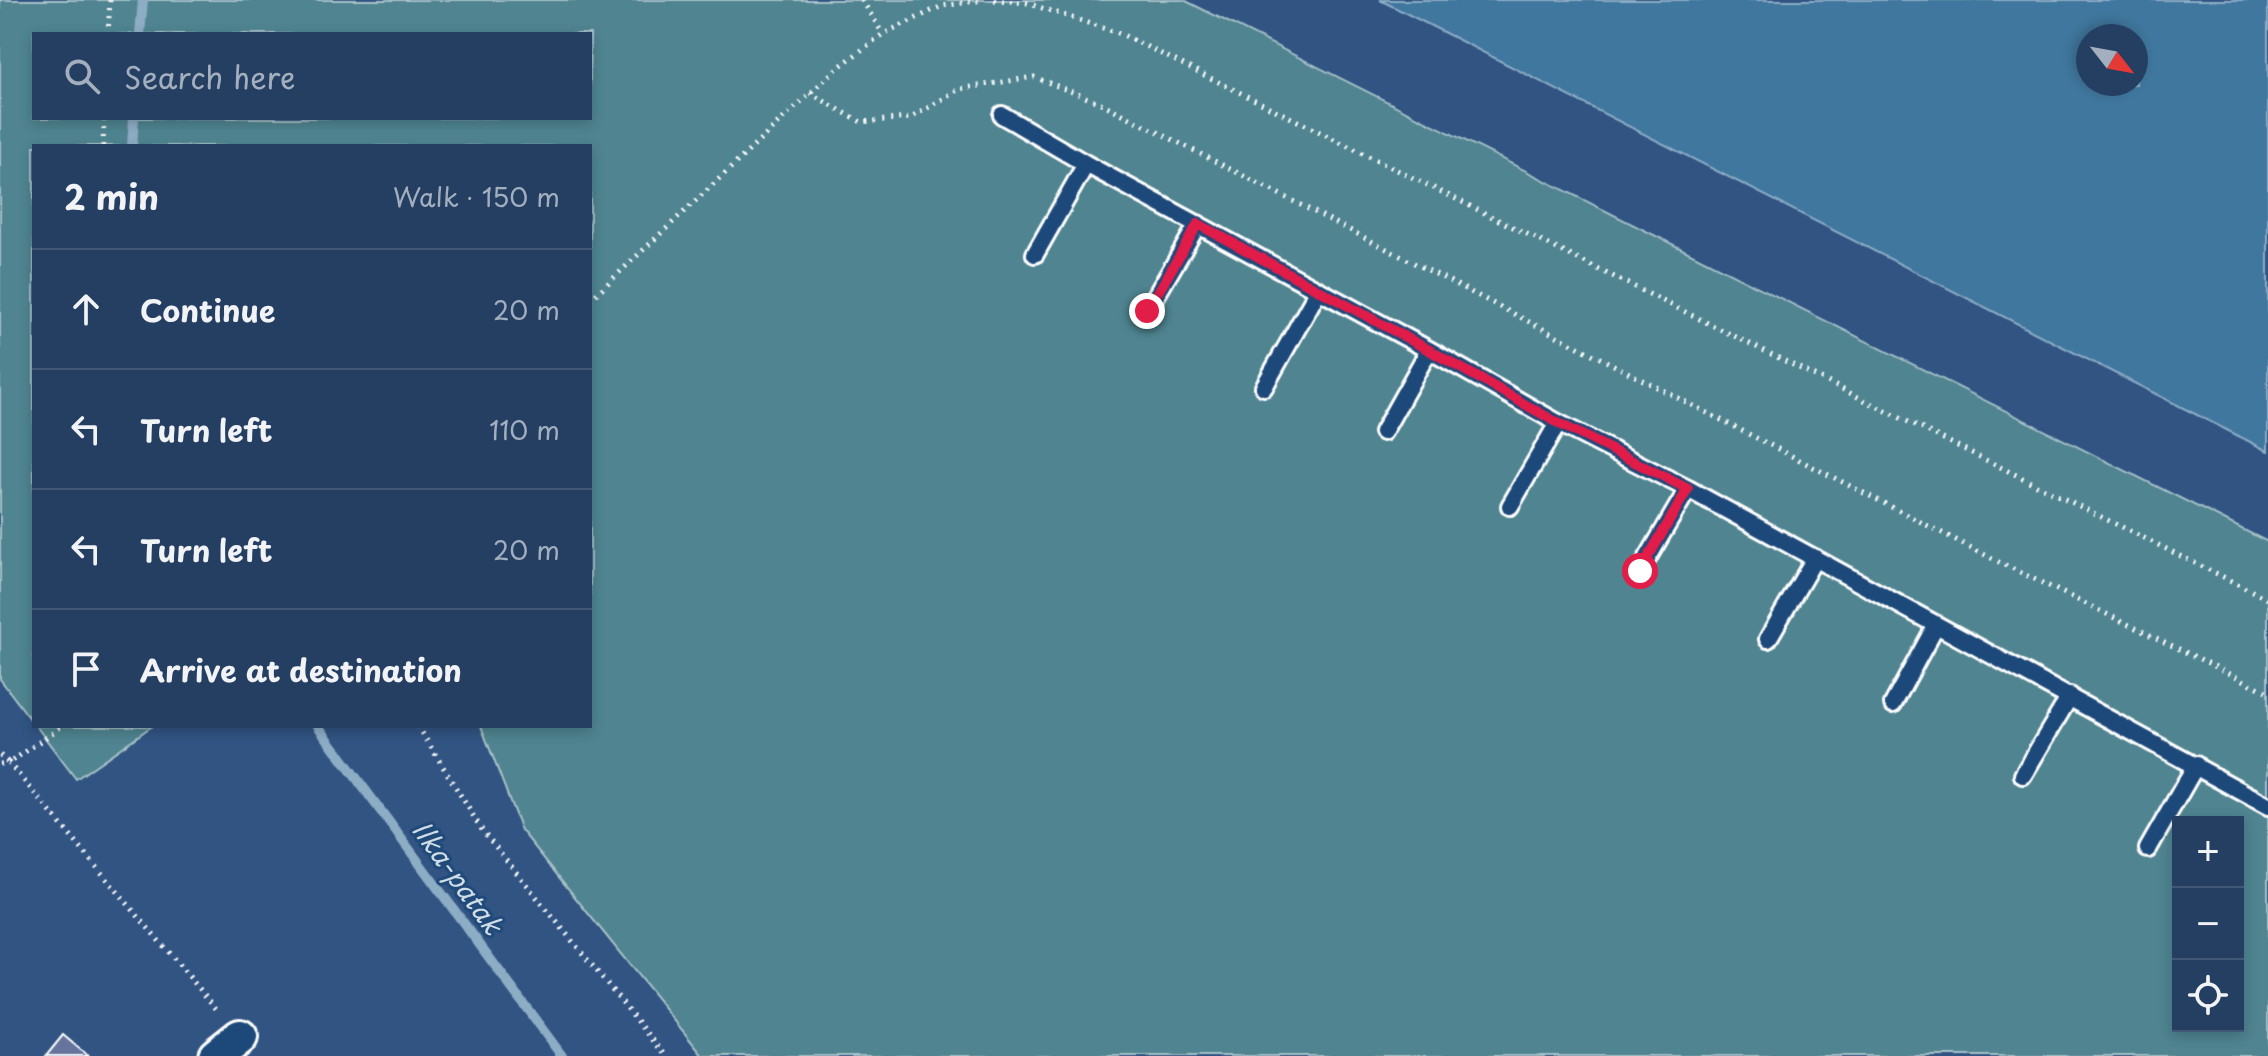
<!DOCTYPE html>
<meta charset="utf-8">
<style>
:root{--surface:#253f62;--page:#2d4668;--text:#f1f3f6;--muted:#a3afbe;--line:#425877}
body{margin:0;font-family:"Playpen Sans",sans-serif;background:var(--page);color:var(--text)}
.controls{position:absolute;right:24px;bottom:24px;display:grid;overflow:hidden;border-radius:0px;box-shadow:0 4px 12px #0003}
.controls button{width:72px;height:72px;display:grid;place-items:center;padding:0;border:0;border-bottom:2px solid var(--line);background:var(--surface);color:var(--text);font:40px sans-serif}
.compass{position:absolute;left:2076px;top:24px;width:72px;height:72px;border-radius:50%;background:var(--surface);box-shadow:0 4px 12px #0003;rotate:121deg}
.stop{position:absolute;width:24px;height:24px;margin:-18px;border:6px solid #e11d48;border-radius:50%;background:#fff}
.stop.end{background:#e11d48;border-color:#fff;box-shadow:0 2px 8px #0008}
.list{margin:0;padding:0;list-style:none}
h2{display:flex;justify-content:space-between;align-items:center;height:104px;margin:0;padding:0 32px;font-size:34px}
h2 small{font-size:26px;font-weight:400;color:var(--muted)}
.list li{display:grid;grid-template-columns:52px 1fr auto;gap:24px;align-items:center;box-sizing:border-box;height:120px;padding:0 32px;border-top:2px solid var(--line)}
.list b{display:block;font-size:30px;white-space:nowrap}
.list em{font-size:26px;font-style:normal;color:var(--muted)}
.icon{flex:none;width:44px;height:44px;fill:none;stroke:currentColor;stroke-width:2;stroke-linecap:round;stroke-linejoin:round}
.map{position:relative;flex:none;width:2268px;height:1056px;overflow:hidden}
.search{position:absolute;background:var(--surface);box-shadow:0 4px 12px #0003;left:32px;top:32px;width:560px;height:88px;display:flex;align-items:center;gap:20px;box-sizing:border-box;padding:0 28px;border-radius:0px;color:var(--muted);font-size:30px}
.panel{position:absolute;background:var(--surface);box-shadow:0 4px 12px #0003;left:32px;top:144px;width:560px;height:584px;border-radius:0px}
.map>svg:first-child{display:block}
</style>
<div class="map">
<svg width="2268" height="1056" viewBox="0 0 2268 1056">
<rect width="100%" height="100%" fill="#315483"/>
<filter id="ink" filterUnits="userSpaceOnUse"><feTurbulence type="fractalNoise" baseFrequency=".0125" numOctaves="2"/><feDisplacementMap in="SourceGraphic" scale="16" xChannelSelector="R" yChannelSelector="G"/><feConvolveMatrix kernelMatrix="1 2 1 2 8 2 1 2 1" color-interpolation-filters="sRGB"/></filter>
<g filter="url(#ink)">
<path fill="#508490" stroke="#a8c2c8" stroke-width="2" fill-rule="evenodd" d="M0,0H1184L2268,542V1056H703L521,830L481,726H590V146H34V724L0,679ZM34,34H590V118H34ZM2178,822H2238V1026H2178Z
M36,726H152L76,779Z"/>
<path fill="#41779e" stroke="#8dadc5" stroke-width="2" fill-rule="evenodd" d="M1380,0H2268V451ZM2088,36H2136V84H2088Z"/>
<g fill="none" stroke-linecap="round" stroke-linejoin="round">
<path stroke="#8dadc5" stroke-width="10" d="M140,34L143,0
M132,146L134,118
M318,726L562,1056"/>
</g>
<path fill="#66739d" stroke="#fff" stroke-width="2" d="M63,1035L88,1056H46Z"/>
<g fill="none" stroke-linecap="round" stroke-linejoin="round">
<defs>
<path id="service" d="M1002,115L1086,164L1429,350L1558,423L1688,489L2268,806
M1035,254L1086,164
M1147,311L1198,224
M1264,387L1318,291
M1383,432L1429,350
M1510,506L1558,423
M1640,571L1688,489
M1768,639L1815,558
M1893,704L1936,625
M2023,775L2070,696
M2148,849L2196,765"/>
<path id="minor" d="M216,1056L240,1037"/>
</defs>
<use href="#service" stroke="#fff" stroke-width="22"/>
<use href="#minor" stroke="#fff" stroke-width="40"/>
<path stroke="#fff" stroke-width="5" stroke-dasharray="2 6" stroke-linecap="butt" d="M862,0L883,34
M994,0L1027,3L1121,34L2268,599
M108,34L110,0
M810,93L861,122L911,118L959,89L1034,77L1103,104L1999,562L2268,692
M103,146L104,118
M590,300L835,70L883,34L942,6L983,0
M418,726L482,830L666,1056
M0,755L9,763L62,726
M0,764L9,763L219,1012"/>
<use href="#service" stroke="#1f4a7a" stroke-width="16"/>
<use href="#minor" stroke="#1f4a7a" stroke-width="34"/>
</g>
</g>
<g fill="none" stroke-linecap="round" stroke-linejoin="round" filter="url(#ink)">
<path stroke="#e11d48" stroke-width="10" d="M1147,311L1198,224L1429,350L1558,423L1688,489L1640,571"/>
</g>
<g text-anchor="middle" stroke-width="6" stroke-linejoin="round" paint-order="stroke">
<g font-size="26" font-style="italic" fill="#d0dde7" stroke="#1f4a7a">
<text transform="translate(457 878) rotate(54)" y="9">Ilka-patak</text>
</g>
</g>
</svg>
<div class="controls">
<button>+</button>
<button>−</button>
<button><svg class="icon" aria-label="locate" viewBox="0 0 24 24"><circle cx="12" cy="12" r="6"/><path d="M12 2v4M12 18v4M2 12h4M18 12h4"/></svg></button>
</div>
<svg class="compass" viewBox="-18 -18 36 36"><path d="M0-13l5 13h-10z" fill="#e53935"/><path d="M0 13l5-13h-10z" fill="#a3afbe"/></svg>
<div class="stop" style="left:1640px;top:571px"></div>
<div class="stop end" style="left:1147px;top:311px"></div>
<div class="search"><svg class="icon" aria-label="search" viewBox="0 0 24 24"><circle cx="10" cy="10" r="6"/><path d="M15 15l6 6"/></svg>Search here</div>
<section class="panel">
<h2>2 min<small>Walk · 150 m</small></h2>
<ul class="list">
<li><svg class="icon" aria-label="ahead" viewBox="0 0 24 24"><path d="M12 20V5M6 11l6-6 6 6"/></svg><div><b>Continue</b></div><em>20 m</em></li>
<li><svg class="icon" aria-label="left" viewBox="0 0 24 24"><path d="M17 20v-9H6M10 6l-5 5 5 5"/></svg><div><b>Turn left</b></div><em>110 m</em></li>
<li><svg class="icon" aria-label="left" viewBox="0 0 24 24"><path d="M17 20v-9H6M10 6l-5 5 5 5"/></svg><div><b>Turn left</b></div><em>20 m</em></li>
<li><svg class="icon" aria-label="arrive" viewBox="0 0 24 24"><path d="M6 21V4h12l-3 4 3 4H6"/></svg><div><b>Arrive at destination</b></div></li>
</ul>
</section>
</div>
